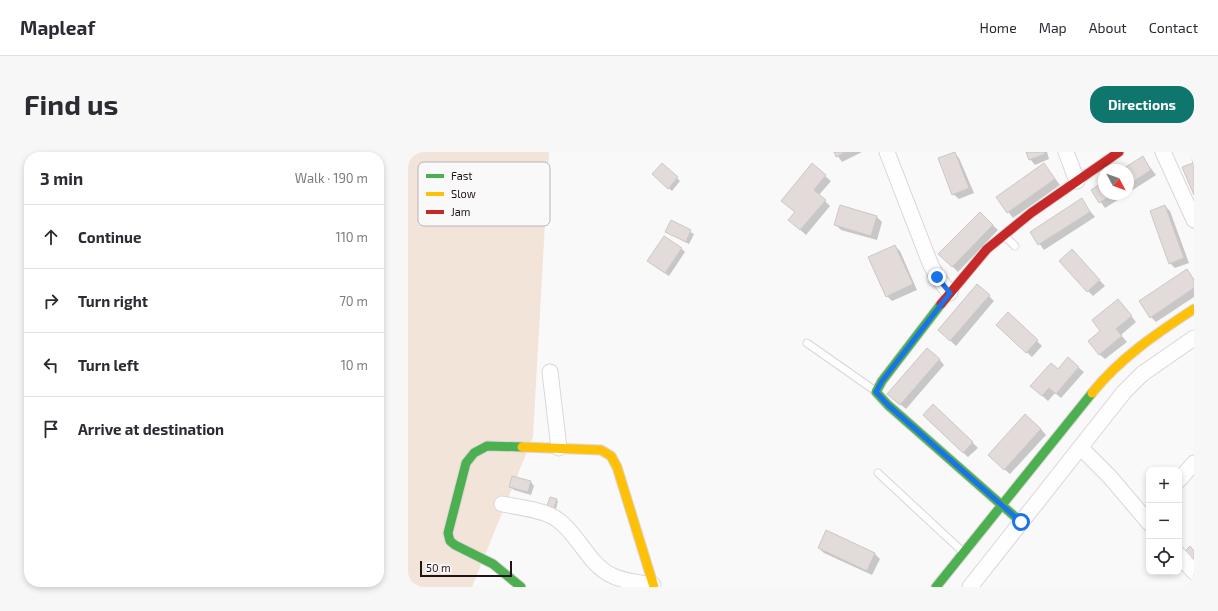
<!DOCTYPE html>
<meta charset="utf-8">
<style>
:root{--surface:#fff;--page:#f7f7f7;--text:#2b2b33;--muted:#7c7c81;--line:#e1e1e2;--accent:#0f766e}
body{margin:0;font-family:"Exo 2",sans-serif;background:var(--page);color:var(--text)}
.controls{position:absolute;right:12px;bottom:12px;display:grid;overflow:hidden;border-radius:8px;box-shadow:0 2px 6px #0003}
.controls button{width:36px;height:36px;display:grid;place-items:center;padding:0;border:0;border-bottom:1px solid var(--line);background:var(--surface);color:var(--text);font:20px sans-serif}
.compass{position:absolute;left:690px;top:12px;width:36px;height:36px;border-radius:50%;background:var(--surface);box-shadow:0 2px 6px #0003;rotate:131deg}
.scale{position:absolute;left:12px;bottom:10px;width:92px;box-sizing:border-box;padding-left:4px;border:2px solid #211318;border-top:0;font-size:11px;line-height:14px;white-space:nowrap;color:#211318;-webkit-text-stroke:3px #f9f9f9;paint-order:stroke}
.stop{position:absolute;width:12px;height:12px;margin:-9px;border:3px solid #1a73e8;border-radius:50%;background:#fff}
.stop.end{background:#1a73e8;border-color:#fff;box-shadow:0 1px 4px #0008}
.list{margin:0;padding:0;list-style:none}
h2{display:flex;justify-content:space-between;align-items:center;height:52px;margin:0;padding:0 16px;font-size:17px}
h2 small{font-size:13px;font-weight:400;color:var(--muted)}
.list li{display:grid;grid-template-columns:26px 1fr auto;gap:12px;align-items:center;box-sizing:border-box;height:64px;padding:0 16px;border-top:1px solid var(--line)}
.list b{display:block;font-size:15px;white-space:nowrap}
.list em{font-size:13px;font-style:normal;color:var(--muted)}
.icon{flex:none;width:22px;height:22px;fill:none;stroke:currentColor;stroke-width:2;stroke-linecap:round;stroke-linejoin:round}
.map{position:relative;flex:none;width:786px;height:435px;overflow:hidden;border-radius:16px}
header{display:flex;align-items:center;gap:24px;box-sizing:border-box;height:56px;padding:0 20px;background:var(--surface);border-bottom:1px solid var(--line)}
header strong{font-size:19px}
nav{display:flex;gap:22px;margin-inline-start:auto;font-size:14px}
.intro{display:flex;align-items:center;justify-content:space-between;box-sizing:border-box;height:96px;padding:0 24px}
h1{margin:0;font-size:28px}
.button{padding:10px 18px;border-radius:16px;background:var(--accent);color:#fff;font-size:14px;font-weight:700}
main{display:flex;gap:24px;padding:0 24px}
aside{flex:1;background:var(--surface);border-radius:16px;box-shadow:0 2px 6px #0003}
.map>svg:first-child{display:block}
</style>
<header>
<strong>Mapleaf</strong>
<nav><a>Home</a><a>Map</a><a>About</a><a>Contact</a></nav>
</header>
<div class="intro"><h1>Find us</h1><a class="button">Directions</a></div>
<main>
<aside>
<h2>3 min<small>Walk · 190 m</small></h2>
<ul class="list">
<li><svg class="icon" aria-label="ahead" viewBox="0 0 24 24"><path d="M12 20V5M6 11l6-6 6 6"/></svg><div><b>Continue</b></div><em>110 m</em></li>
<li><svg class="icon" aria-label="right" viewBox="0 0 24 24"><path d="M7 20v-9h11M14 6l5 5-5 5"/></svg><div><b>Turn right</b></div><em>70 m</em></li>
<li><svg class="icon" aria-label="left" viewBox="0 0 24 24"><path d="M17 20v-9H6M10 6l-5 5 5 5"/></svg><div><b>Turn left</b></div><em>10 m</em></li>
<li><svg class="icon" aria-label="arrive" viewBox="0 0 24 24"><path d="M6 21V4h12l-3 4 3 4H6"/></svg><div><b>Arrive at destination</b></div></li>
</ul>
</aside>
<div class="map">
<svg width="786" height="435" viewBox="0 0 786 435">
<rect width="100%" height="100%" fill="#f9f9f9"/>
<path fill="#f2e4d9" d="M0,0H141L125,285L64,435H0Z"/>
<path fill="#0003" d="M427,0H454L434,10Z
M619,0H639L641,7L627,13L622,7Z
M546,1L551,6L566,41L551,47L545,42Z
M735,6L748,23L720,41V18H715Z
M254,12L272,29L264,39L249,26Z
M636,12L652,33L605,66L589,45Z
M404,13L423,29L411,43L422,54L398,83L381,68L388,61L379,54Z
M696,30V42H719L697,56L684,38Z
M673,48L687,65L636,98L623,80Z
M757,54L762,59L781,111L767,116L762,111Z
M572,61L590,78L550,120L532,102Z
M469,65L474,70L469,88L433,78L427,72Z
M263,70L286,82L281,92L258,80Z
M487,94L492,99L509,138L484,149L479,144Z
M274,97L277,100L261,124L243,112Z
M669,104L697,134L685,144L680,139Z
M779,118L786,127V145L748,170L743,165Z
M581,144L586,149L548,194L536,183Z
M710,148L728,170L713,183L719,190L697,207L691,202L694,179Z
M594,178L629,189L634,194L624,205Z
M531,207L536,213L498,257L486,247Z
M670,215L676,220L653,246L647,241L640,249L629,239L650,218Z
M521,269L564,290L570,296L560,305Z
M633,277L638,283L602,322L587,309Z
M105,326L123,330L126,334L123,343L106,338L102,335Z
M148,348L150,349L148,357L141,354Z
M418,379L467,402L472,407L464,423L416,401L411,396Z"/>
<path fill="#e3dbda" stroke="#cec6c5" d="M426,0H438L428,5Z
M547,0L561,36L544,43L530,6Z
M618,0H636L637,2L621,8Z
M786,3V43L774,15L785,11L783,5Z
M735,4L743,18L720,33V18H713Z
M254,11L270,25L260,37L244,22Z
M404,11L418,23L406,38L418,48L392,78L380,68L387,60L373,49Z
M636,11L647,27L599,61L588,45Z
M696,29V42H705L691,51L683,38Z
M674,46L682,60L630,93L622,80Z
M432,53L469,64L463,84L426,73Z
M757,53L776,106L761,112L742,59Z
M572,60L585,73L544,115L530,102Z
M263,68L283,78L278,90L257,80Z
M256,84L274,96L257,121L239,109Z
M487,93L505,132L478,145L460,105Z
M664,97L692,128L679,140L651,109Z
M779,117L786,128V136L742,166L731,149Z
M569,132L582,143L542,189L530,178Z
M710,147L724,164L708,177L714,184L691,203L680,189L692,179L684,168Z
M600,160L630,188L618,201L588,173Z
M519,196L532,207L492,253L479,242Z
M660,205L671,215L648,242L641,236L634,244L622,234L643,211L650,217Z
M525,252L565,290L555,301L515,263Z
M617,262L633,277L596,318L580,303Z
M104,324L123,329L120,340L101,335Z
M142,345L149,347L146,356L139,354Z
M418,378L467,401L459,419L410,396Z
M782,394L786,399V424L771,405Z"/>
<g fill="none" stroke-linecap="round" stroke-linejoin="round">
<defs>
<path id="lane" d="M598,85L607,94
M399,191L466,238
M470,321L555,400"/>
<path id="street" d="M479,0L522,111L529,125L542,141
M658,0L669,29
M755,0L786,68
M142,220L151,296
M673,296L702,325L741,371
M771,328L786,311
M94,352C110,355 138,358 150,368C170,382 181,413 203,423C216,430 231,430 245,433
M771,403L786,420
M562,435L716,240L734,222L786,186"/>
<path id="fast" d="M533,152L474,229L468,240L480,253L613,370
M113,435L85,412L47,393L42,389L40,381L58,311L66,301L79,294L114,295
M528,435L684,241"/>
<path id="slow" d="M684,241C712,206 749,181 786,157
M114,295L193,298L203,304L209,315L246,435"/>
<path id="jam" d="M533,152L579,97L623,61L711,0"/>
</defs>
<use href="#lane" stroke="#ddd5d7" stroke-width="9"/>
<use href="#street" stroke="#ddd5d7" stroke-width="17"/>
<use href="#fast" stroke="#ddd5d7" stroke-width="11"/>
<use href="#slow" stroke="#ddd5d7" stroke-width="11"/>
<use href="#jam" stroke="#ddd5d7" stroke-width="11"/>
<use href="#lane" stroke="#fefefe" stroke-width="7"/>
<use href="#street" stroke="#fefefe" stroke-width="15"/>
<use href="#fast" stroke="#4caf50" stroke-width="9"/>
<use href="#slow" stroke="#ffc107" stroke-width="9"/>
<use href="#jam" stroke="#c62828" stroke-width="9"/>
</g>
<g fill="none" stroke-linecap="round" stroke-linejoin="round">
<path stroke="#1a73e8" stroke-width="5" d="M529,125L542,141L474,229L468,240L480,253L613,370"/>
</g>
<rect x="10" y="10" width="132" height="64" rx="6" fill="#f9f9f9" stroke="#b8b4b6" stroke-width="1"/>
<rect x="18" y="22" width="18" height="4" fill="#4caf50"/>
<rect x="18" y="40" width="18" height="4" fill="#ffc107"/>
<rect x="18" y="58" width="18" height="4" fill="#c62828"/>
<g font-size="11" fill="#211318">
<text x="43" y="28">Fast</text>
<text x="43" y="46">Slow</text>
<text x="43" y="64">Jam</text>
</g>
</svg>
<div class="controls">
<button>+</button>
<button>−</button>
<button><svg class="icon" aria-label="locate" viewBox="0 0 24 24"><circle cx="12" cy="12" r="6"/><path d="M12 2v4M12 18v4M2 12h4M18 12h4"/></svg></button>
</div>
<svg class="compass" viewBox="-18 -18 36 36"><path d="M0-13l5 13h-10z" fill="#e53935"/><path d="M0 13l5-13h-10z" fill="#7c7c81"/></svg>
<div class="scale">50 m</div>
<div class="stop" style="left:613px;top:370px"></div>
<div class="stop end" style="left:529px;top:125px"></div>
</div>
</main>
